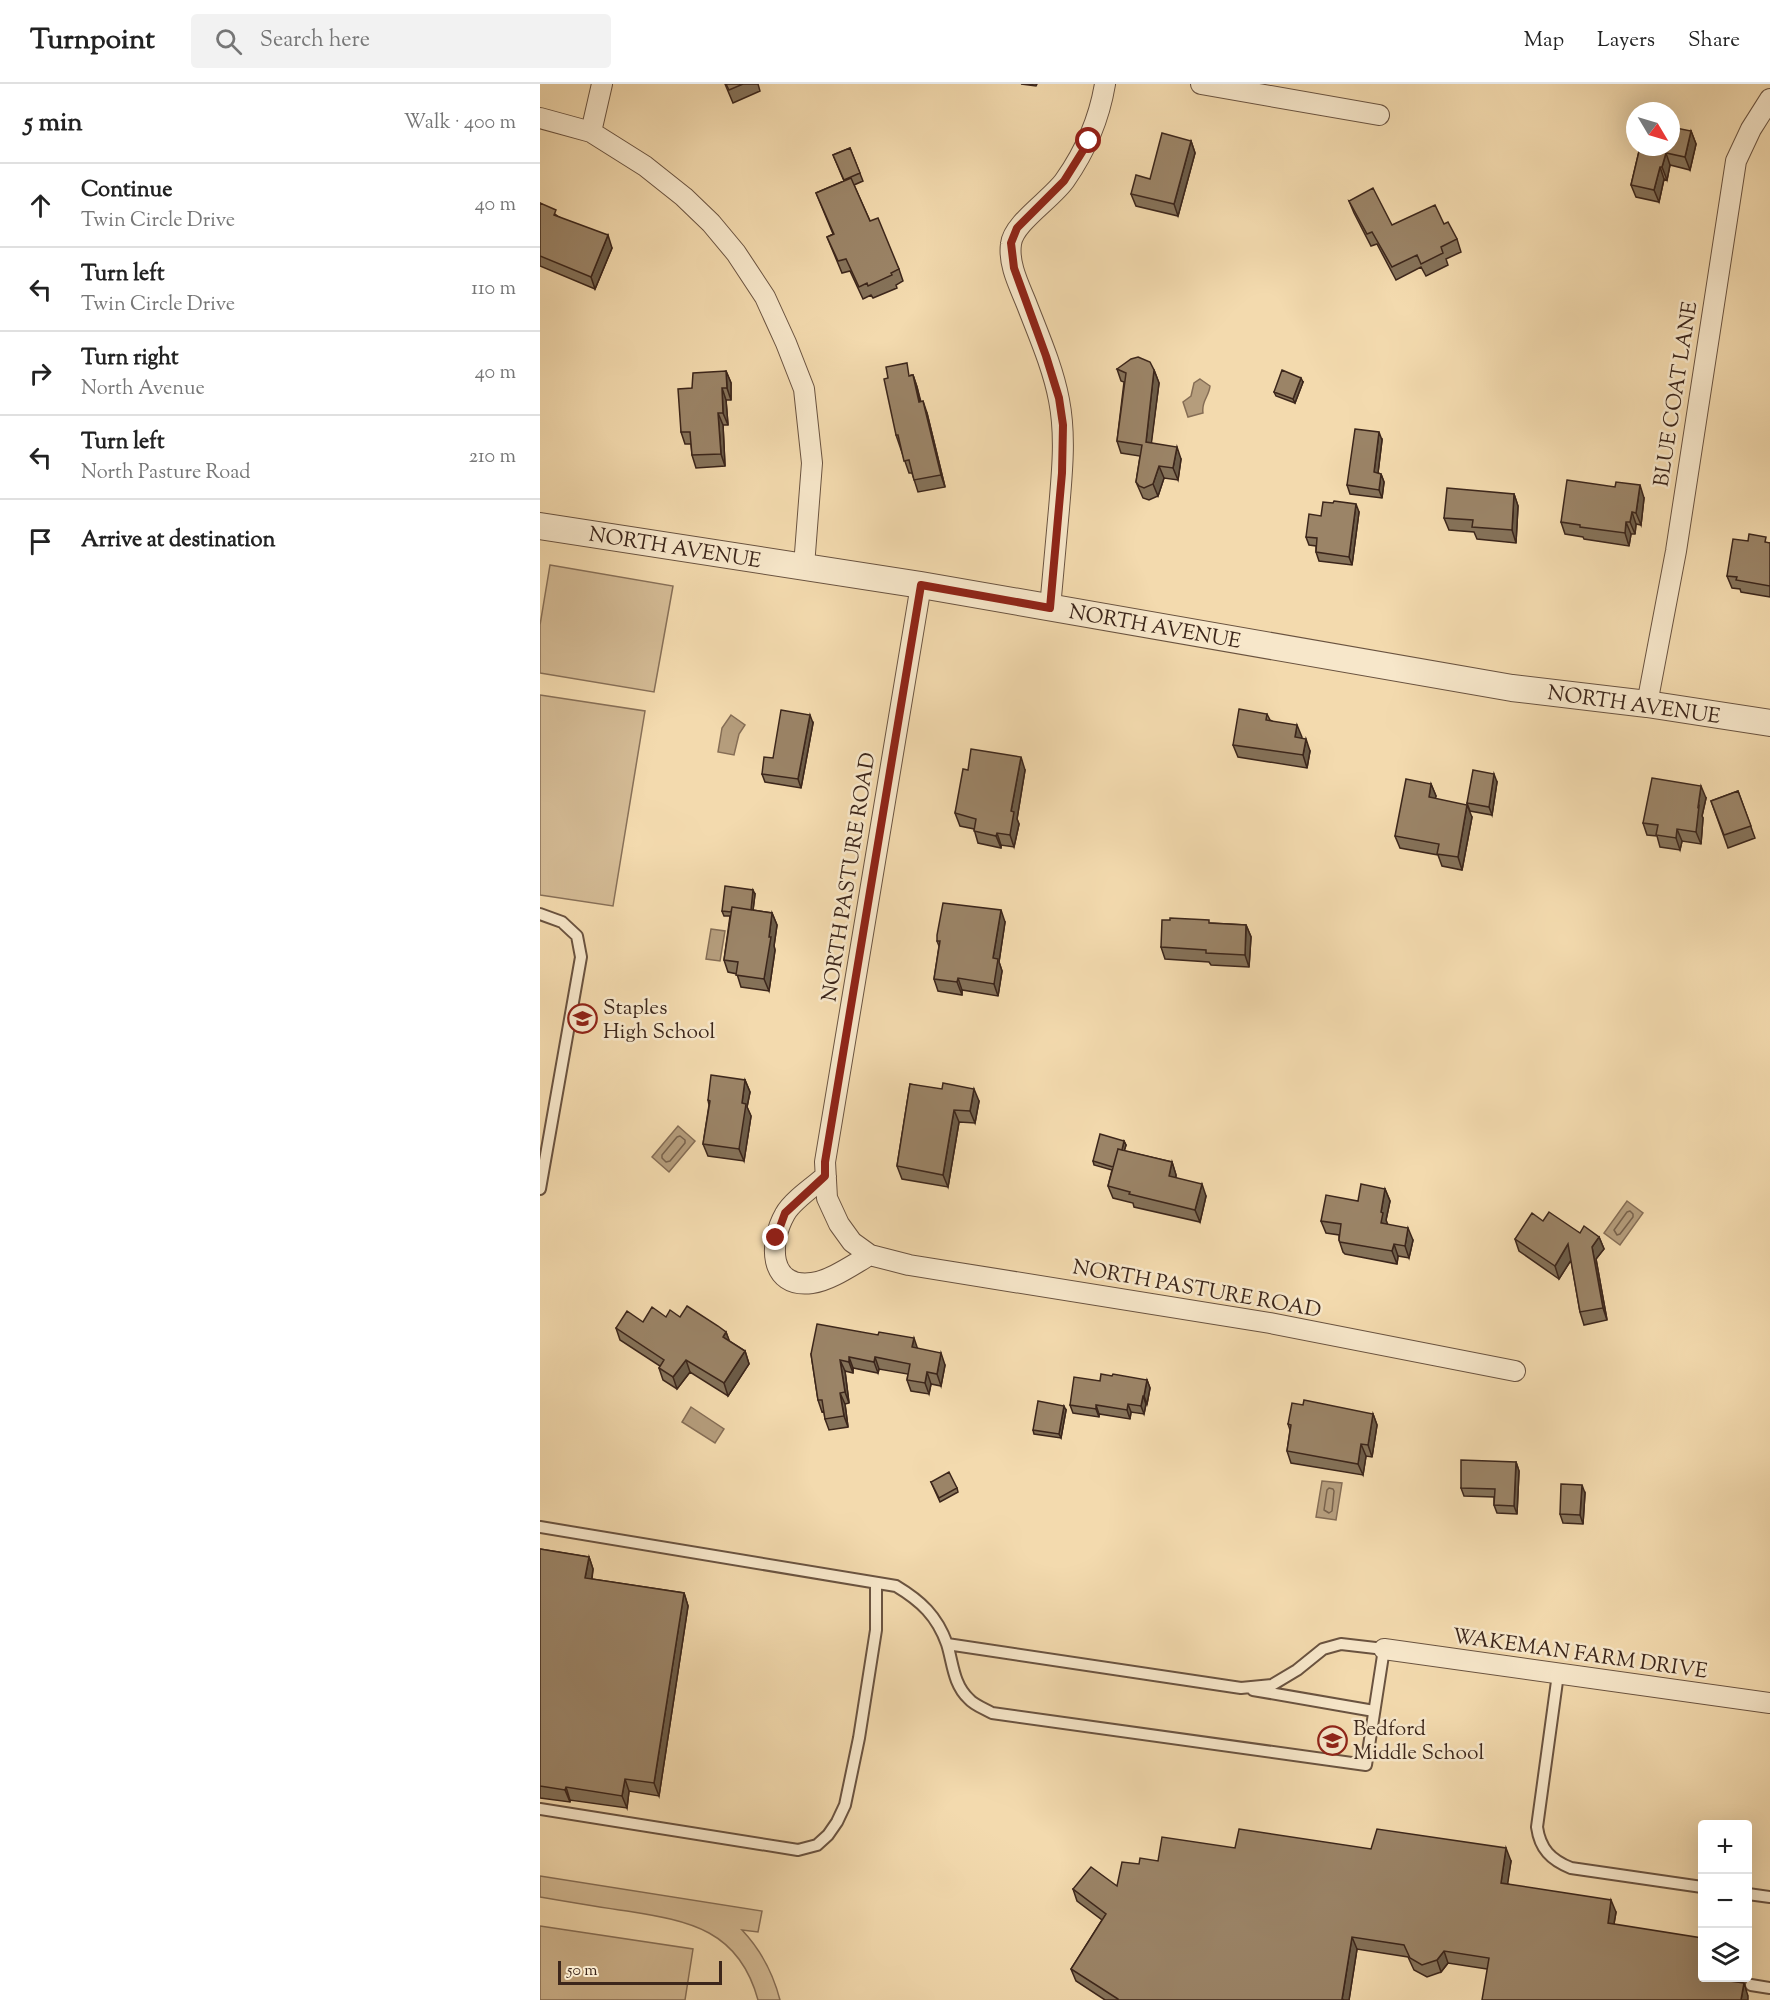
<!DOCTYPE html>
<meta charset="utf-8">
<style>
:root{--surface:#fff;--page:#f2f2f2;--text:#222;--muted:#767676;--line:#e0e0e0}
body{margin:0;font-family:"Sorts Mill Goudy",serif;background:var(--page);color:var(--text)}
.controls{position:absolute;right:18px;bottom:18px;display:grid;overflow:hidden;border-radius:6px;box-shadow:0 6px 24px #0002}
.controls button{width:54px;height:54px;display:grid;place-items:center;padding:0;border:0;border-bottom:2px solid var(--line);background:var(--surface);color:var(--text);font:30px sans-serif}
.compass{position:absolute;left:1086px;top:18px;width:54px;height:54px;border-radius:50%;background:var(--surface);box-shadow:0 6px 24px #0002;rotate:128deg}
.scale{position:absolute;left:18px;bottom:15px;width:164px;box-sizing:border-box;padding-left:6px;border:3px solid #3c261b;border-top:0;font-size:16px;line-height:21px;white-space:nowrap;color:#3c261b;-webkit-text-stroke:4px #f7e7ca;paint-order:stroke}
.stop{position:absolute;width:18px;height:18px;margin:-14px;border:4px solid #8f2418;border-radius:50%;background:#fff}
.stop.end{background:#8f2418;border-color:#fff;box-shadow:0 2px 6px #0008}
.list{margin:0;padding:0;list-style:none}
h2{display:flex;justify-content:space-between;align-items:center;height:78px;margin:0;padding:0 24px;font-size:26px}
h2 small{font-size:20px;font-weight:400;color:var(--muted)}
.list li{display:grid;grid-template-columns:39px 1fr auto;gap:18px;align-items:center;box-sizing:border-box;height:84px;padding:0 24px;border-top:2px solid var(--line)}
.list b{display:block;font-size:22px;white-space:nowrap}
.list p{margin:0;font-size:20px;white-space:nowrap;color:var(--muted)}
.list em{font-size:20px;font-style:normal;color:var(--muted)}
.icon{flex:none;width:33px;height:33px;fill:none;stroke:currentColor;stroke-width:2;stroke-linecap:round;stroke-linejoin:round}
.map{position:relative;flex:none;width:1230px;height:1916px;overflow:hidden}
header{display:flex;align-items:center;gap:36px;box-sizing:border-box;height:84px;padding:0 30px;background:var(--surface);border-bottom:2px solid var(--line)}
header strong{font-size:28px}
nav{display:flex;gap:33px;margin-inline-start:auto;font-size:21px}
.search{width:420px;height:54px;background:var(--page);display:flex;align-items:center;gap:15px;box-sizing:border-box;padding:0 21px;border-radius:6px;color:var(--muted);font-size:22px}
main{display:flex}
aside{flex:1;background:var(--surface)}
.map>svg:first-child{display:block}
</style>
<header>
<strong>Turnpoint</strong>
<div class="search"><svg class="icon" aria-label="search" viewBox="0 0 24 24"><circle cx="10" cy="10" r="6"/><path d="M15 15l6 6"/></svg>Search here</div>
<nav><a>Map</a><a>Layers</a><a>Share</a></nav>
</header>
<main>
<aside>
<h2>5 min<small>Walk · 400 m</small></h2>
<ul class="list">
<li><svg class="icon" aria-label="ahead" viewBox="0 0 24 24"><path d="M12 20V5M6 11l6-6 6 6"/></svg><div><b>Continue</b><p>Twin Circle Drive</p></div><em>40 m</em></li>
<li><svg class="icon" aria-label="left" viewBox="0 0 24 24"><path d="M17 20v-9H6M10 6l-5 5 5 5"/></svg><div><b>Turn left</b><p>Twin Circle Drive</p></div><em>110 m</em></li>
<li><svg class="icon" aria-label="right" viewBox="0 0 24 24"><path d="M7 20v-9h11M14 6l5 5-5 5"/></svg><div><b>Turn right</b><p>North Avenue</p></div><em>40 m</em></li>
<li><svg class="icon" aria-label="left" viewBox="0 0 24 24"><path d="M17 20v-9H6M10 6l-5 5 5 5"/></svg><div><b>Turn left</b><p>North Pasture Road</p></div><em>210 m</em></li>
<li><svg class="icon" aria-label="arrive" viewBox="0 0 24 24"><path d="M6 21V4h12l-3 4 3 4H6"/></svg><div><b>Arrive at destination</b></div></li>
</ul>
</aside>
<div class="map">
<svg width="1230" height="1916" viewBox="0 0 1230 1916">
<rect width="100%" height="100%" fill="#f3daae"/>
<filter id="stains"><feTurbulence type="fractalNoise" baseFrequency=".00333" numOctaves="4"/><feColorMatrix values="0 0 0 0 .2 0 0 0 0 .09 0 0 0 0 .02 0 0 0 .5 -.17"/></filter>
<radialGradient id="worn" r=".72"><stop offset=".6" stop-color="#630" stop-opacity="0"/><stop offset="1" stop-color="#630" stop-opacity=".3"/></radialGradient>
<path fill="#d4bb95" stroke="#887058" stroke-width="1.5" d="M10,481L133,502L114,608L0,589V541Z
M0,611L105,627L73,822L0,811Z
M0,1792L222,1827L218,1848L202,1846C221,1866 233,1889 240,1916H218C199,1846 150,1837 87,1827C58,1823 29,1818 0,1813Z
M0,1842L153,1865L145,1916H0Z"/>
<path fill="#b59d7c" stroke="#856d55" stroke-width="1.5" d="M660,295L670,302C669,313 661,317 663,329L648,333L643,318L651,312L654,299Z
M191,631L205,641L199,650L194,671L178,668L182,644Z
M171,845L185,847L180,877L166,875Z
M138,1042L155,1057L129,1088L112,1073Z
M1087,1117L1103,1129L1080,1161L1064,1149Z
M151,1323L184,1345L175,1359L142,1338Z
M782,1397L802,1399L796,1436L776,1433Z"/>
<g fill="none" stroke-linecap="round" stroke-linejoin="round">
<path stroke="#78624c" stroke-width="1.5" d="M140,1052L145,1056V1059L130,1077L126,1078L122,1074V1071L137,1053Z
M1090,1127L1093,1130V1133L1080,1150L1077,1151L1074,1146L1087,1128Z
M789,1404L793,1405L794,1407L792,1427L789,1429L784,1426L787,1406Z"/>
<defs>
<path id="service" d="M0,830L22,838L37,852L41,873L0,1105
M0,1443L356,1502C381,1517 397,1532 407,1560C413,1579 413,1600 429,1615C434,1621 445,1625 452,1629L826,1681L844,1565L801,1560L783,1565L757,1586L732,1601L701,1604L407,1560
M1018,1590L997,1743C1000,1765 1011,1776 1031,1784L1162,1803
M713,1606L834,1627
M0,1725L258,1766L277,1761L288,1751L297,1738L305,1721L319,1654L336,1546V1499
M1208,1810L1230,1813
M1211,1901L1230,1904"/>
<path id="minor" d="M661,0L839,31
M0,34L51,48L105,82L144,113L171,139L196,169L225,213L246,259L264,305L272,379L264,482
M51,48L62,0
M381,501L285,1078L287,1114L299,1140L312,1158L330,1171L369,1181L730,1239L975,1287
M510,524C513,491 516,458 519,425C522,389 526,352 519,316C513,284 499,252 487,221C480,203 468,181 471,160C473,139 512,115 525,96C546,66 559,36 565,0
M1107,620L1136,467L1196,77L1211,45L1230,15
M286,1092C274,1102 252,1117 245,1130C229,1158 228,1205 272,1199C290,1197 314,1180 330,1171
M844,1565L1230,1619"/>
<path id="tertiary" d="M0,442L381,501L972,604L1107,620L1230,639"/>
</defs>
<use href="#service" stroke="#6a5340" stroke-width="14"/>
<use href="#minor" stroke="#6a5340" stroke-width="22"/>
<use href="#tertiary" stroke="#6a5340" stroke-width="28"/>
<use href="#service" stroke="#f7e7ca" stroke-width="10"/>
<use href="#minor" stroke="#f7e7ca" stroke-width="20"/>
<use href="#tertiary" stroke="#f7e7ca" stroke-width="26"/>
</g>
<path fill="#857259" stroke="#3c261b" stroke-width="1.5" d="M185,0H218L220,7L193,19Z
M481,0H497L496,2Z
M1151,47L1156,60L1150,86L1130,81L1127,96L1124,95L1119,118L1096,113L1091,101L1100,63Z
M651,57L655,69L638,132L596,122L591,110L610,95Z
M310,64L323,97L314,101L330,137L359,185L363,197L356,201L357,204L333,214L331,211L323,215L310,187L302,189L287,153L293,150L276,109L304,97L293,71Z
M809,117L852,141L904,140L917,155L921,168L906,175L908,181L886,192L881,183L856,196L837,160L831,162L814,129Z
M0,119L19,133L72,164L55,205L0,182Z
M577,285L614,286L619,299L611,359L641,375L638,396L624,394L618,412L609,416L603,414L596,398L600,372L581,369L577,357L584,298L581,297Z
M186,287L191,299V316H186L188,341H183L185,382L156,384L152,371L151,360H145L141,348L152,304Z
M371,291H373L377,303L381,318L387,329L405,403L378,408L372,389H369L356,351Z
M763,298L755,319L736,312L734,308Z
M842,356L838,389L841,390L844,398L842,414L810,410L807,401Z
M974,410L978,422L976,459L937,455L934,448L909,446L904,434Z
M1104,414L1101,441L1096,440L1095,450H1091L1089,462L1044,455L1043,453L1025,450L1021,438Z
M819,428L812,481L779,477L776,468V462L769,461L766,453L781,432Z
M1208,457L1230,459V513L1201,508L1200,505L1192,504L1187,492Z
M727,630L730,636L761,654L770,667L767,684L698,673L693,661Z
M273,639L261,704L225,698L222,690L233,674Z
M428,686H485L477,735L479,740L474,763L461,761V764L438,759L434,745L420,742L415,729Z
M957,698L952,731L930,727L927,719Z
M891,700L896,712L895,714L932,733L922,786L902,782L898,771L860,764L855,752Z
M1198,707L1215,754L1188,764L1171,717Z
M1166,714L1162,732L1163,734L1161,760L1142,757L1140,766L1120,763L1117,752L1107,751L1103,739Z
M215,810L213,826L232,829L237,841L234,862L235,866L229,907L201,903L197,890L188,888L184,876L190,832H184L182,827Z
M465,838L459,878L462,887L458,912L422,906V911L398,907L394,895L399,862L397,857Z
M670,839L706,841L711,853L709,883L671,881L669,878L625,875L621,863Z
M205,996L210,1008L207,1023L211,1032L204,1077L168,1072L163,1060L169,1021L168,1016Z
M370,1000L439,1017L435,1039L419,1038L408,1103L362,1095L357,1082Z
M584,1057L586,1061L584,1067L632,1078L636,1091V1094L666,1112L660,1138L594,1123L593,1119L573,1114L568,1102L572,1086L554,1081L553,1077Z
M845,1105L850,1117L846,1136L847,1140L873,1156L869,1174L858,1172L857,1180L805,1170L803,1168L799,1156V1151L786,1149L781,1137L818,1117Z
M1003,1137L1040,1149L1059,1153L1064,1165L1056,1175L1067,1236L1044,1241L1040,1228L1031,1176L1019,1195L979,1167L975,1155Z
M126,1233H140L186,1248L189,1257L205,1267L209,1280L188,1312L150,1288L137,1305L123,1296L119,1284L120,1282L80,1256L76,1244Z
M377,1264L405,1281L401,1302L391,1300L389,1310L371,1307L367,1296L368,1290L339,1285L338,1289L313,1284V1289L305,1287L309,1319L305,1320L308,1343L289,1346L285,1335L284,1327L282,1328L278,1316L271,1270Z
M607,1296L610,1304L607,1320H606L604,1330L591,1328L590,1335L559,1330V1333L533,1329L530,1321L560,1297Z
M526,1326L521,1354L494,1350L493,1346Z
M833,1330L837,1341L832,1373L826,1372L823,1391L751,1379L747,1367L750,1346L748,1340Z
M976,1378L979,1387L977,1430L957,1429L954,1421V1413L924,1412L921,1404Z
M391,1398L417,1404L418,1408L400,1418Z
M1045,1409L1043,1440L1023,1439L1020,1430Z
M0,1465L49,1473L53,1485L52,1495L144,1509L148,1522L119,1712L89,1707L87,1724L30,1716V1718L0,1714Z
M695,1764L831,1765L971,1777L967,1800L1076,1828L1074,1840L1162,1893H1182L1181,1896L1208,1912L947,1885L908,1879L901,1888L887,1893L874,1886L868,1873L817,1865L809,1916H565L536,1897L531,1885L562,1836L537,1817L533,1805L577,1802L599,1780Z"/>
<path fill="#6c5c48" stroke="#3c261b" stroke-width="1.5" d="M1151,47L1156,60L1150,86L1145,73Z
M651,57L655,69L638,132L634,120Z
M1126,69L1130,81L1127,96L1122,83Z
M1120,83L1124,95L1119,118L1114,106Z
M68,151L72,164L55,205L51,193Z
M614,286L619,299L610,370L606,358Z
M186,287L191,299V316L187,304Z
M373,291L377,303L383,330L379,318Z
M761,294L763,298L755,319L753,315Z
M182,304L186,316L188,341L183,329Z
M383,317L387,329L405,403L401,391Z
M178,329L183,341L185,382L181,370Z
M839,348L842,356L837,397L834,388Z
M637,363L641,375L638,396L633,384Z
M619,382L624,394L618,412L613,400Z
M841,390L844,398L842,414L839,406Z
M1100,401L1104,414L1101,441L1096,429Z
M974,410L978,422L976,459L972,446Z
M816,420L819,428L812,481L809,473Z
M1092,428L1096,440L1095,450L1090,438Z
M1086,438L1091,450L1089,462L1085,449Z
M270,631L273,639L261,704L258,695Z
M757,641L762,653L760,665L755,653Z
M766,655L770,667L767,684L763,671Z
M481,673L485,686L477,735L479,740L474,763L470,751L471,727Z
M954,690L957,698L952,731L949,723Z
M891,700L896,712L893,725L889,713Z
M1161,702L1166,714L1162,732L1163,734L1161,760L1156,748L1158,723Z
M927,721L932,733L922,786L918,773Z
M1137,745L1142,757L1140,766L1136,754Z
M457,749L461,761V764L456,752Z
M213,806L215,810L212,835L210,831Z
M461,826L465,838L459,878L462,887L458,912L454,900L453,874Z
M232,829L237,841L234,862L235,866L229,907L224,895L229,853Z
M706,841L711,853L709,883L705,871Z
M418,894L422,906V911L417,898Z
M205,996L210,1008L207,1023L211,1032L204,1077L199,1065L202,1019Z
M434,1005L439,1017L435,1039L430,1027Z
M414,1026L419,1038L408,1103L403,1091Z
M584,1057L586,1061L578,1088L577,1084Z
M632,1078L636,1091L633,1104L629,1092Z
M662,1100L666,1112L660,1138L655,1126Z
M845,1105L850,1117L846,1136L848,1141L841,1139V1128Z
M868,1144L873,1156L869,1174L865,1162Z
M1059,1153L1064,1165L1056,1175L1067,1236L1063,1224L1052,1163Z
M854,1160L858,1172L857,1180L852,1167Z
M1028,1160L1033,1173L1019,1195L1015,1182Z
M186,1248L191,1261L183,1253Z
M374,1254L378,1266L372,1263Z
M205,1267L209,1280L188,1312L184,1299Z
M401,1269L405,1281L401,1302L397,1290Z
M309,1273L313,1284V1289L309,1278Z
M335,1273L339,1285L338,1289L334,1278Z
M146,1276L150,1288L137,1305L133,1293Z
M300,1276L305,1287L309,1319L305,1308Z
M387,1288L391,1300L389,1310L385,1299Z
M607,1296L610,1304L607,1320L604,1312Z
M300,1309L305,1320L308,1343L304,1332Z
M603,1312L606,1320L604,1330L601,1322Z
M588,1320L591,1328L590,1335L587,1326Z
M556,1321L559,1330V1333L556,1325Z
M524,1322L526,1326L521,1354L519,1350Z
M833,1330L837,1341L832,1373L828,1361Z
M821,1360L826,1372L823,1391L818,1380Z
M976,1378L979,1387L977,1430L974,1422Z
M1042,1401L1045,1409L1043,1440L1040,1431Z
M49,1473L53,1485L50,1506L45,1494Z
M144,1509L148,1522L119,1712L114,1699Z
M85,1695L89,1707L87,1724L82,1712Z
M26,1703L30,1716V1718L25,1706Z
M966,1764L971,1777L966,1811L961,1799Z
M1071,1816L1076,1828L1072,1851L1068,1839Z
M812,1853L817,1865L809,1916H802Z
M904,1867L908,1879L901,1888L897,1876Z
M1204,1899L1208,1912V1916H1201Z"/>
<path fill="#9b8467" stroke="#3c261b" stroke-width="1.5" d="M186,0H203L189,6Z
M1131,43L1151,47L1145,73L1126,69L1122,83H1120L1114,106L1091,101L1100,63H1131Z
M622,49L651,57L634,120L591,110L596,91L610,95Z
M310,64L320,89L304,96L293,71Z
M311,94L330,137L338,134L359,185L351,189L352,191L328,202L327,199L319,203L306,175L298,177L287,153L294,150L276,109Z
M833,104L852,141L895,121L904,140L908,138L917,155L901,163L903,169L881,180L877,171L852,183L832,148L827,150L809,117Z
M0,119L16,126L14,131L68,151L51,193L0,172Z
M598,273L610,278L614,286L606,358L637,363L633,384L619,382L613,400L604,404L599,402L596,398L602,361L577,357L586,289L577,285L591,275Z
M367,279L369,292L373,291L379,318L383,317L401,391L374,396L369,376L364,377L358,351H356L344,295L348,294L346,283Z
M742,286L761,294L753,315L734,308Z
M186,287L187,304H182L183,329H178L181,370L152,371L150,348H141L138,305L152,304L153,289Z
M815,345L839,348L834,388L841,390L839,406L807,401Z
M1027,396L1075,403L1076,398L1100,401L1096,429L1092,428L1090,438H1086L1085,449L1040,443V441L1021,438Z
M907,404L974,410L972,446L932,443L933,436L904,434Z
M794,417L816,420L809,473L776,468L777,454L766,453L769,430L781,432L783,418L793,419Z
M1209,450L1226,453L1225,458L1230,459V502L1196,496L1197,493L1187,492L1193,455L1208,457Z
M699,625L727,630L726,636L757,641L755,653L766,655L763,671L693,661Z
M241,626L270,631L258,695L222,690L224,673L233,674Z
M431,665L481,673L471,727L474,728L470,751L457,749L456,752L434,747L436,735L415,729L423,685L428,686Z
M933,686L954,690L949,723L927,719Z
M1112,694L1161,702L1158,723L1159,722L1156,748L1137,745L1136,754L1116,751L1118,741L1103,739Z
M866,695L891,700L889,713L927,721L918,773L897,770L899,760L855,752Z
M1198,707L1211,742L1184,751L1171,717Z
M185,802L213,806L211,826L192,823L191,828L182,827Z
M403,819L461,826L453,874L458,875L454,900L418,894L417,898L394,895L400,857H397V851Z
M192,823L232,829L229,853H231L224,895L196,891L198,878L184,876Z
M630,834L669,836V839L706,841L705,871L666,869V866L621,863L622,836H630Z
M171,991L205,996L202,1019L206,1020L199,1065L163,1060L170,1017L168,1016Z
M403,999L434,1005L430,1027L414,1026L403,1091L357,1082L370,1000L402,1005Z
M560,1050L584,1057L582,1066L578,1065L573,1083L553,1077Z
M578,1065L632,1078L629,1092L662,1100L655,1126L589,1110L590,1108L568,1102Z
M821,1100L845,1105L841,1128L843,1129L841,1139L868,1144L865,1162L854,1160L852,1167L800,1158L799,1156L801,1140L781,1137L786,1111L818,1117Z
M1009,1128L1040,1149L1044,1142L1059,1153L1052,1163L1063,1224L1040,1228L1028,1160L1015,1182L975,1155L992,1129L1003,1137Z
M147,1222L178,1242L186,1248L183,1253L205,1267L184,1299L146,1276L133,1293L119,1284L124,1276L76,1244L87,1227L103,1238L112,1223L126,1233L130,1226L140,1233Z
M277,1240L338,1251L339,1248L374,1254L372,1263L401,1269L397,1290L387,1288L385,1299L367,1296L370,1280L335,1273L334,1278L309,1273V1278L300,1276L305,1308L300,1309L304,1332L285,1335L282,1316H278L271,1270Z
M561,1290L572,1292L573,1290L607,1296L604,1312H603L601,1322L588,1320L587,1326L556,1321V1325L530,1321L534,1293L560,1297Z
M764,1316L833,1330L828,1361L821,1360L818,1380L747,1367L751,1341L748,1340L752,1319L763,1321Z
M498,1317L524,1322L519,1350L493,1346Z
M921,1376L976,1378L974,1422L954,1421L955,1405L921,1404Z
M409,1388L417,1404L399,1414L391,1398Z
M1021,1400L1042,1401L1040,1431L1020,1430Z
M0,1465L49,1473L45,1494L144,1509L114,1699L85,1695L82,1712L26,1703L25,1706L0,1702Z
M699,1745L831,1765L837,1745L966,1764L961,1799L1071,1816L1068,1839L1162,1854V1893H1175V1895L1204,1899L1201,1916H942L949,1874L904,1867L897,1876L882,1881L870,1874L864,1861L812,1853L802,1915L804,1916H578V1915L531,1885L566,1830L533,1805L551,1783L577,1802L582,1778L599,1780L600,1774L618,1777L622,1753L695,1764Z"/>
<g fill="none" stroke-linecap="round" stroke-linejoin="round">
<path stroke="#8f2418" stroke-width="8" d="M236,1154L245,1129L285,1092V1078L381,501L510,524L522,389L523,341L519,314L506,272L474,184L471,159L477,144L524,97L549,57"/>
</g>
<defs>
<symbol id="school-ring" viewBox="-11 -11 22 22"><circle r="9.5" fill="#f7e7ca" stroke="#8f2418" stroke-width="1.5"/><path d="M0-5L7-2L0 1L-7-2ZM-4 1L0 2.5L4 1V4Q0 6-4 4Z" fill="#8f2418"/></symbol>
</defs>
<g fill-rule="evenodd">
<use href="#school-ring" x="26" y="918" width="33" height="33"/>
<use href="#school-ring" x="776" y="1640" width="33" height="33"/>
</g>
<g text-anchor="middle" stroke-width="5" stroke-linejoin="round" paint-order="stroke">
<g font-size="21" fill="#3c261b" stroke="#f7e7ca">
<text transform="translate(1135 310) rotate(-81)" y="7">BLUE COAT LANE</text>
<text transform="translate(135 463) rotate(9)" y="7">NORTH AVENUE</text>
<text transform="translate(615 542) rotate(10)" y="7">NORTH AVENUE</text>
<text transform="translate(1094 620) rotate(8)" y="7">NORTH AVENUE</text>
<text transform="translate(308 793) rotate(-81)" y="7">NORTH PASTURE ROAD</text>
<text transform="translate(657 1204) rotate(10)" y="7">NORTH PASTURE ROAD</text>
<text transform="translate(1040 1569) rotate(8)" y="7">WAKEMAN FARM DRIVE</text>
</g>
<g font-size="21" fill="#3c261b" stroke="#f7e7ca" text-anchor="start">
<text x="63" y="930">Staples<tspan x="63" dy="24">High School</tspan></text>
<text x="813" y="1651">Bedford<tspan x="813" dy="24">Middle School</tspan></text>
</g>
</g>
<rect width="100%" height="100%" filter="url(#stains)"/>
<rect width="100%" height="100%" fill="url(#worn)"/>
</svg>
<div class="controls">
<button>+</button>
<button>−</button>
<button><svg class="icon" aria-label="layers" viewBox="0 0 24 24"><path d="M12 4l9 5-9 5-9-5zM3 14l9 5 9-5"/></svg></button>
</div>
<svg class="compass" viewBox="-18 -18 36 36"><path d="M0-13l5 13h-10z" fill="#e53935"/><path d="M0 13l5-13h-10z" fill="#767676"/></svg>
<div class="scale">50 m</div>
<div class="stop" style="left:549px;top:57px"></div>
<div class="stop end" style="left:236px;top:1154px"></div>
</div>
</main>
